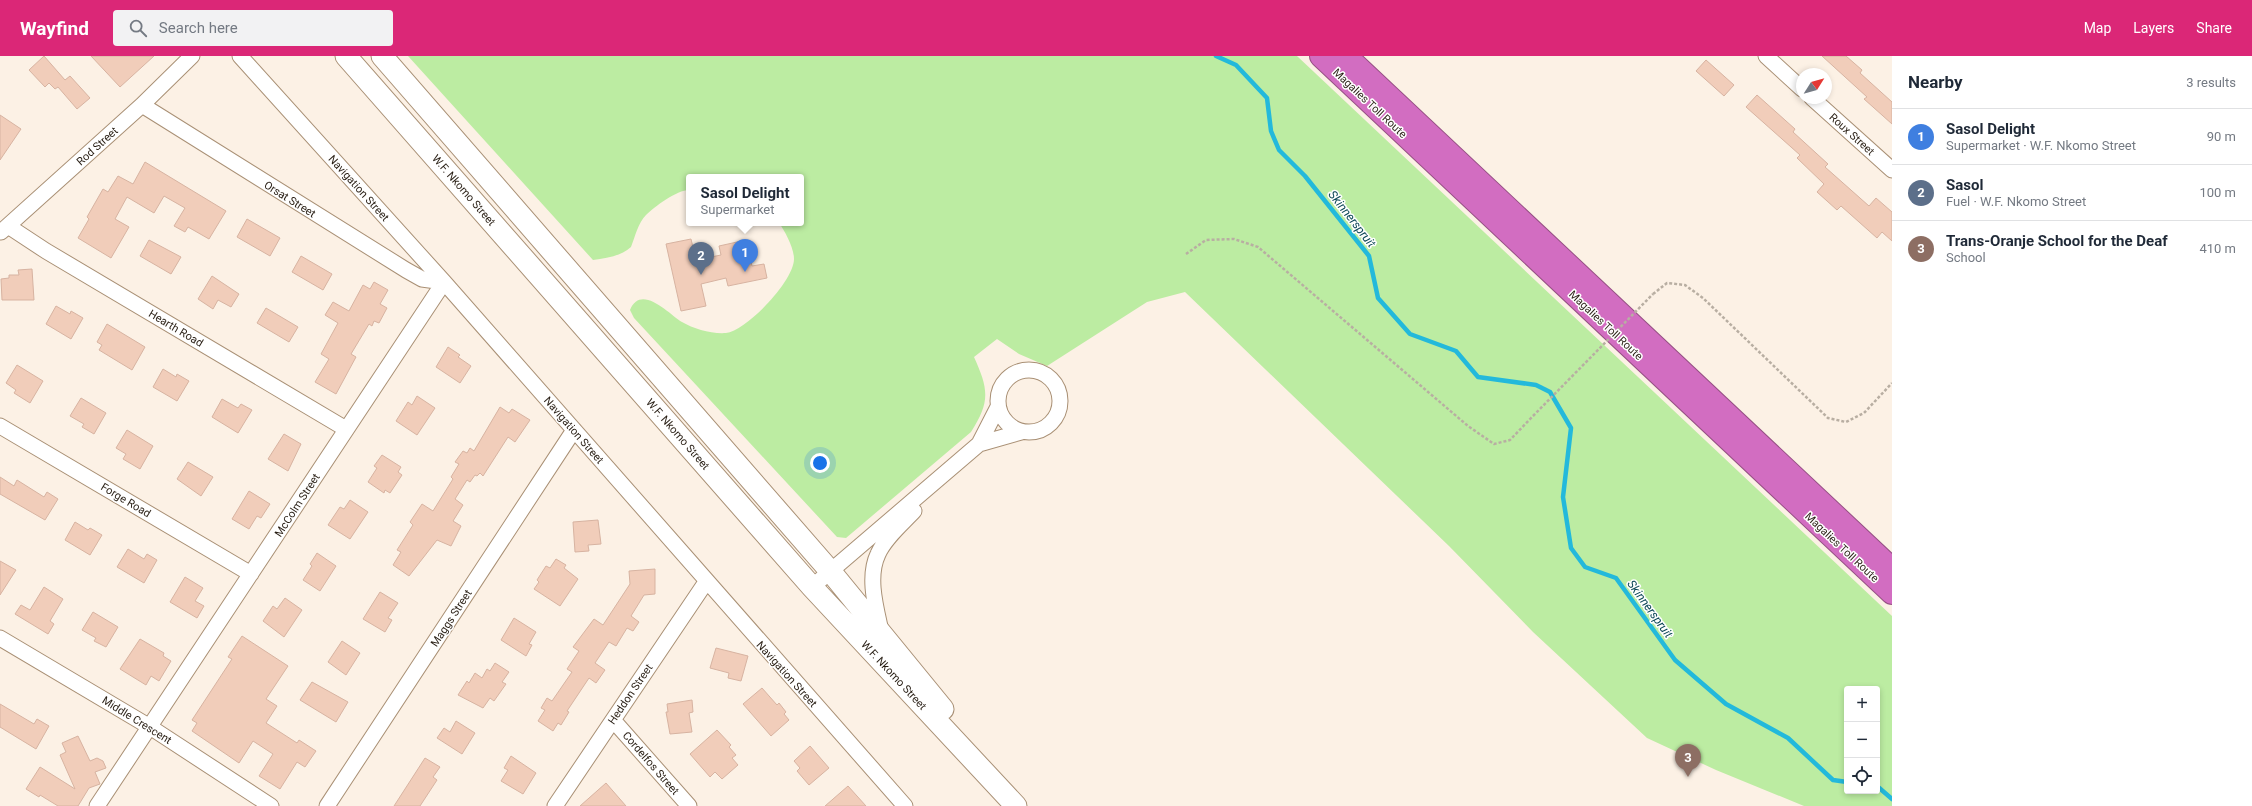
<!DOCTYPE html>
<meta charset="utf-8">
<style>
:root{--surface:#fff;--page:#f2f2f3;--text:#1f2937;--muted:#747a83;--line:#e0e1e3;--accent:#db2777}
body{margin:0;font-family:Roboto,sans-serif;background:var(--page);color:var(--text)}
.controls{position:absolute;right:12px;bottom:12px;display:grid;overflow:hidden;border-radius:4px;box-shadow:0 2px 6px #0003}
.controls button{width:36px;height:36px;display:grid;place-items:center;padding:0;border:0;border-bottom:1px solid var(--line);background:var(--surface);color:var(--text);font:20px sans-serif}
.compass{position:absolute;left:1796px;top:12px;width:36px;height:36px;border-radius:50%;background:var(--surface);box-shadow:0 2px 6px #0003;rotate:53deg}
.you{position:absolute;left:820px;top:407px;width:14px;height:14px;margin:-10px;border:3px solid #fff;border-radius:50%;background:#1a73e8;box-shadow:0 0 0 6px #1a73e833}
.badge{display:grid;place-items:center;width:26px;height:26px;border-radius:50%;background:var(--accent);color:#fff;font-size:13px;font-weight:700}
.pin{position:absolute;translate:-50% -33px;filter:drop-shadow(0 1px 2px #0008)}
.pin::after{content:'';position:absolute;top:21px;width:14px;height:12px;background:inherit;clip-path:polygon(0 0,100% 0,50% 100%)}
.popup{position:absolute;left:686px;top:118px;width:118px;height:52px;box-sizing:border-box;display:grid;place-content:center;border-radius:4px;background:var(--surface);filter:drop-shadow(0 1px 3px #0005);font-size:13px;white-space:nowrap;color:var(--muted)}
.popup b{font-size:15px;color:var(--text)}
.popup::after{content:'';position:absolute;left:50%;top:100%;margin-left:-8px;border:8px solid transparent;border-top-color:var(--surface)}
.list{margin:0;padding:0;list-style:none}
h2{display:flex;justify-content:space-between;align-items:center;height:52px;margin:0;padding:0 16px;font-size:17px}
h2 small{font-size:13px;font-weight:400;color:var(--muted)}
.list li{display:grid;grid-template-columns:26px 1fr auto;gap:12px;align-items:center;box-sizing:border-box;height:56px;padding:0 16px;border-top:1px solid var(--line)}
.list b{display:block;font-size:15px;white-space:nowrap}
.list p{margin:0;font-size:13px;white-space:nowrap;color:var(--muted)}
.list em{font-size:13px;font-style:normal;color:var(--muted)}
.icon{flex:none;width:22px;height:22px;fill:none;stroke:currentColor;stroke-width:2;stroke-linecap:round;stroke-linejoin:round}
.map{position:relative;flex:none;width:1892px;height:750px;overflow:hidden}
header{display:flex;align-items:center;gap:24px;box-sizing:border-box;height:56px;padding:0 20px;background:var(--accent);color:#fff}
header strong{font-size:19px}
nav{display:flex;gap:22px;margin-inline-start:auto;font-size:14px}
.search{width:280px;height:36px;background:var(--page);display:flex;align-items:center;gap:10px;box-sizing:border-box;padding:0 14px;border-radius:4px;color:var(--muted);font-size:15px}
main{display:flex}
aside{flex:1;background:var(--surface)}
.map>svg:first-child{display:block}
</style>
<header>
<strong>Wayfind</strong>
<div class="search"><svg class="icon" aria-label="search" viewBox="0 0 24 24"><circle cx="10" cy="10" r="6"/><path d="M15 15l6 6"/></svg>Search here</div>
<nav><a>Map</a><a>Layers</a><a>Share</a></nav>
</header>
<main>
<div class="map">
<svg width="1892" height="750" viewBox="0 0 1892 750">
<rect width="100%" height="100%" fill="#fcf1e5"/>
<path fill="#bceca2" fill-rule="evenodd" d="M408,0H1297L1892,560V750H1804L1716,714L1647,682L1533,576L1449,490L1185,236L1147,246L1047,310L1019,298L997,283L974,301C989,334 990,346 971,376L846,482L837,481L634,262L630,254C641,227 669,258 682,266C694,273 711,278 726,277C747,274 794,225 794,203C794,192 785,175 779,167H801V121H689V134C677,134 654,151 646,159C638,167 635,181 631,191C621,200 607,202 593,204ZM1847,633H1877V735H1847Z"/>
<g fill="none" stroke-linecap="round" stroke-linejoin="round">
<path stroke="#23b9db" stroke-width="4.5" d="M1216,0L1236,9L1267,42L1271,75L1279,94L1305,120L1369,200L1378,242L1410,278L1456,295L1478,321L1536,329L1550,336L1571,372L1563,441L1571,492L1585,511L1616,522L1675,604L1726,648L1788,682L1833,724L1847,726
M1877,730L1892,743"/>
</g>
<path fill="#f1cdba" stroke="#d7b3a1" d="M44,0L65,24L70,20L90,42L77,53L58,31L55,33L49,27L45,31L29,14Z
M91,0H154L120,31Z
M1822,0H1846L1862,14L1860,17L1892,46V68L1864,43L1867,41Z
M1706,4L1734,29L1724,40L1696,15Z
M1757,39L1795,73L1793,76L1828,108L1825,111L1869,150L1876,142L1892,156V185L1882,176L1877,182L1841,150L1837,154L1817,136L1824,128L1797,102L1800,99L1746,51Z
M0,59L21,73L0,104Z
M145,106L226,155L209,183L188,171L185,176L174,170L185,152L164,140L154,157L127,141L115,163L129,171L111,202L78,182L89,163L87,161L103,133L108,136L118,120L133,128Z
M247,163L280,182L270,200L237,181Z
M691,183L696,204L721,199L719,190L746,184L752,210L764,208L767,222L728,230L726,222L701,228L706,250L681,255L666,188Z
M149,184L181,201L171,218L140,200Z
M301,200L332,218L323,234L292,216Z
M32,213L34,244H2L1,223L9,222V219H19L18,214Z
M212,220L239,238L231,251L218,244L213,253L198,243Z
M374,226L388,234L380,248L387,252L379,267L374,265L372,270L369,268L351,298L356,301L336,338L315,326L329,303L321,298L338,267L325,259L333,246L349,255L363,229L370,233Z
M56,250L70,258L71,255L83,262L71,283L46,268Z
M266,252L298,271L289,286L257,267Z
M107,268L145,291L132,314L99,294L102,289L97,286Z
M448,291L460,299L458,301L471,310L460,327L436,311Z
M17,309L43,325L30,347L14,337L16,334L6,327Z
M163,313L176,321L177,318L189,325L177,345L153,331Z
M417,340L435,352L417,379L396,365L408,346L412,349Z
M81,342L106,357L94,378L82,371L84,368L70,360Z
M222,343L238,352L241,348L252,354L238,377L212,361Z
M500,351L509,357L512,353L530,364L515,386L508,381L483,420L480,417L477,420L475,419L470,426L467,424L455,443L463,449L453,465L461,470L451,490L437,484L409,520L393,509L401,496L397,494L413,469L410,466L422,448L433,455L453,423L451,421L459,408L455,406L463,395L467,397L470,392L474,395Z
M127,374L153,390L140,413L123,403L126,398L116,392Z
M284,378L301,388L288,415L268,403Z
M382,399L401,411L398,416L402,419L390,437L385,434L384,437L368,426L377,412L374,410Z
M188,406L213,421L201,440L177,423Z
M0,421L14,430L17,424L44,441L47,436L58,443L45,464L0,438Z
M249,435L270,448L261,462L257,460L249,473L232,463Z
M350,444L368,456L350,483L328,469L340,451L344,453Z
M598,464L601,488L588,489L589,495L575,496L573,466Z
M75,466L88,474L90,472L102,479L90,499L65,484Z
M128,493L144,503L147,498L157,504L144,527L117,511Z
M317,497L336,510L320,535L303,524L312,510L310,508Z
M556,503L566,509L564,512L578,523L560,550L534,533L539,526L537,524L546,510L550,512Z
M0,505L16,514L0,539Z
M655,513V538L644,539L631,560L639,566L633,575L627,572L616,590L609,586L595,607L605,614L596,627L589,622L567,655L569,656L561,669L558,667L553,675L538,665L545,654L541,652L547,642L552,645L572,616L567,613L579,595L573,591L594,563L603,569L630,528L629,515Z
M185,521L203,532L195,545L204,550L197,562L170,546Z
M44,531L63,543L50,565L54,568L48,578L15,558L21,549L30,554Z
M380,536L398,547L388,562L392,564L385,576L363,563Z
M285,542L302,554L284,581L263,565L273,550L277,553Z
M93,556L118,571L106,591L94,585L96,582L82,574Z
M514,562L536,576L529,588L532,589L526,600L501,584Z
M242,580L288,610L266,643L277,650L266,667L297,687L299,684L316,695L305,711L297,706L280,733L259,720L273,698L253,685L239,707L192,675L197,667L192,664L232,603L228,601Z
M140,583L164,597L163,600L171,605L159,625L151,620L146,629L120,613Z
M342,585L360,597L346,619L328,606Z
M716,592L748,600L741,625L728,622L729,617L710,612Z
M495,607L509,616L502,626L506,628L494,645L490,642L483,652L458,639L467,625L469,627L475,617L482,622L487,613L490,615Z
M312,626L348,646L336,666L300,644Z
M762,632L777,649L779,647L786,656L784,658L789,664L771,680L743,648Z
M692,644L693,656L689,657L692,676L670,678L666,656H668L667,648Z
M0,648L34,668L37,663L49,670L36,693L0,671Z
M456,665L475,677L462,698L437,682L444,672L450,676Z
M717,674L731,689L729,691L736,699L732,702L738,709L722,723L715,716L710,721L690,698Z
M78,680L90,705L97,702L103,705L106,712L95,716L100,728L89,732L78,750H58L40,739L39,741L26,733L40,711L75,733L60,699L66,696L62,687Z
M810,690L829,712L809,729L797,715L800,712L794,705Z
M511,700L536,717L523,738L501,725L508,714L504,712Z
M425,702L440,711L433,721L437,724L420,750H394Z
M606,727L626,750H580Z
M848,730L866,750H825Z"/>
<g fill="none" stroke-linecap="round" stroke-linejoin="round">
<defs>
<path id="street" d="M240,0L444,226L905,750
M1766,0L1802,33
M1812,42L1892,114
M8,170L46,195L346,373
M1,176L142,49L192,0
M998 345a31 31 0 1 1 62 0a31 31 0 1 1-62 0Z
M0,370L251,518
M979,388L998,351
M812,531L979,388L1021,376
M881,575C876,552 867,521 878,498C885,482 902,468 914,455
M0,582L150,671L271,750
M613,664L689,750
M97,750L444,226L422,223L406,214L142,49
M327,750L574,374
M555,750L706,526"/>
<path id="secondary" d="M346,0L812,531L1016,750
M382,0L831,516L943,653"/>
<path id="highway" d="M1321,0L1892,537
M1346,0L1892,513"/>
</defs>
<use href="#street" stroke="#a99075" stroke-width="17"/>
<use href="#secondary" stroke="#a99075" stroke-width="23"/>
<use href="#highway" stroke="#965184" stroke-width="24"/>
<path stroke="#b8aea2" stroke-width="2.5" stroke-dasharray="3 2" stroke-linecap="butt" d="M1186,198L1206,184L1234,183L1258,191L1468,370L1494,388L1510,384L1533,360
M1653,238L1667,227L1685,229L1703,242L1828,362L1846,366L1864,357L1892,327"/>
<use href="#street" stroke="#fff" stroke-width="15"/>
<use href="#secondary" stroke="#fff" stroke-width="21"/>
<use href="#highway" stroke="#d26dc1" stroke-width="22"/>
<path stroke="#b8aea2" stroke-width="2.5" stroke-dasharray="3 2" stroke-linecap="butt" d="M1533,360L1653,238"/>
</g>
<g text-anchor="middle" stroke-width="3" stroke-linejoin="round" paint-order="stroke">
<g font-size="11" fill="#281e14" stroke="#fff">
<text transform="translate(1370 47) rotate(43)" y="4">Magalies Toll Route</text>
<text transform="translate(1852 78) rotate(42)" y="4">Roux Street</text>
<text transform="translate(97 90) rotate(-42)" y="4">Rod Street</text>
<text transform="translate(359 132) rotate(48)" y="4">Navigation Street</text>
<text transform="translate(464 134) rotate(49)" y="4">W.F. Nkomo Street</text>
<text transform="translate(290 143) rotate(32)" y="4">Orsat Street</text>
<text transform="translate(1606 269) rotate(43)" y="4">Magalies Toll Route</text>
<text transform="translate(176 272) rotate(31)" y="4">Hearth Road</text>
<text transform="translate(574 374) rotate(49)" y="4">Navigation Street</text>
<text transform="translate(678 378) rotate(49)" y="4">W.F. Nkomo Street</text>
<text transform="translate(126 444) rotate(31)" y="4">Forge Road</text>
<text transform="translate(297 449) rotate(-57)" y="4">McColm Street</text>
<text transform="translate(1842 491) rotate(43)" y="4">Magalies Toll Route</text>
<text transform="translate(451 562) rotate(-57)" y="4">Maggs Street</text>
<text transform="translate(787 618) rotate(48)" y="4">Navigation Street</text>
<text transform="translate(894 619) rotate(47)" y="4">W.F. Nkomo Street</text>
<text transform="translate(630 638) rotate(-56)" y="4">Heddon Street</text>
<text transform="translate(137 664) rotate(32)" y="4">Middle Crescent</text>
<text transform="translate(651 707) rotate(49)" y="4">Cordelfos Street</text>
</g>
<g font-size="12" font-style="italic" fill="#0b4756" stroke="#fff">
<text transform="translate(1352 163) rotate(52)" y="4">Skinnerspruit</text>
<text transform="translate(1650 553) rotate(54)" y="4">Skinnerspruit</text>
</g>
</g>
</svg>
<div class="controls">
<button>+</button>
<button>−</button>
<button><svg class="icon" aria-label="locate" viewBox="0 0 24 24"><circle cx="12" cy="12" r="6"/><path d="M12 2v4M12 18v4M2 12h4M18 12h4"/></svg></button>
</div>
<svg class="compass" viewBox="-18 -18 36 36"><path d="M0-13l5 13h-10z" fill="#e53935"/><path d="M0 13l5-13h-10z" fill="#747a83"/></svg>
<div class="you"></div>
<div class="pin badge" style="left:745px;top:216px;background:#3f7fe0">1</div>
<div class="popup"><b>Sasol Delight</b>Supermarket</div>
<div class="pin badge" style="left:701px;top:219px;background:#5c6f8a">2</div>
<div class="pin badge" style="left:1688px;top:721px;background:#8d6e63">3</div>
</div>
<aside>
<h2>Nearby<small>3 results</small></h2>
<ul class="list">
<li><span class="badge" style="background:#3f7fe0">1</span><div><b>Sasol Delight</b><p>Supermarket · W.F. Nkomo Street</p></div><em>90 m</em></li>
<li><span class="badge" style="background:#5c6f8a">2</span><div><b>Sasol</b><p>Fuel · W.F. Nkomo Street</p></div><em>100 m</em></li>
<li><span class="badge" style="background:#8d6e63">3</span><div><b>Trans-Oranje School for the Deaf</b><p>School</p></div><em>410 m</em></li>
</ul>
</aside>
</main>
